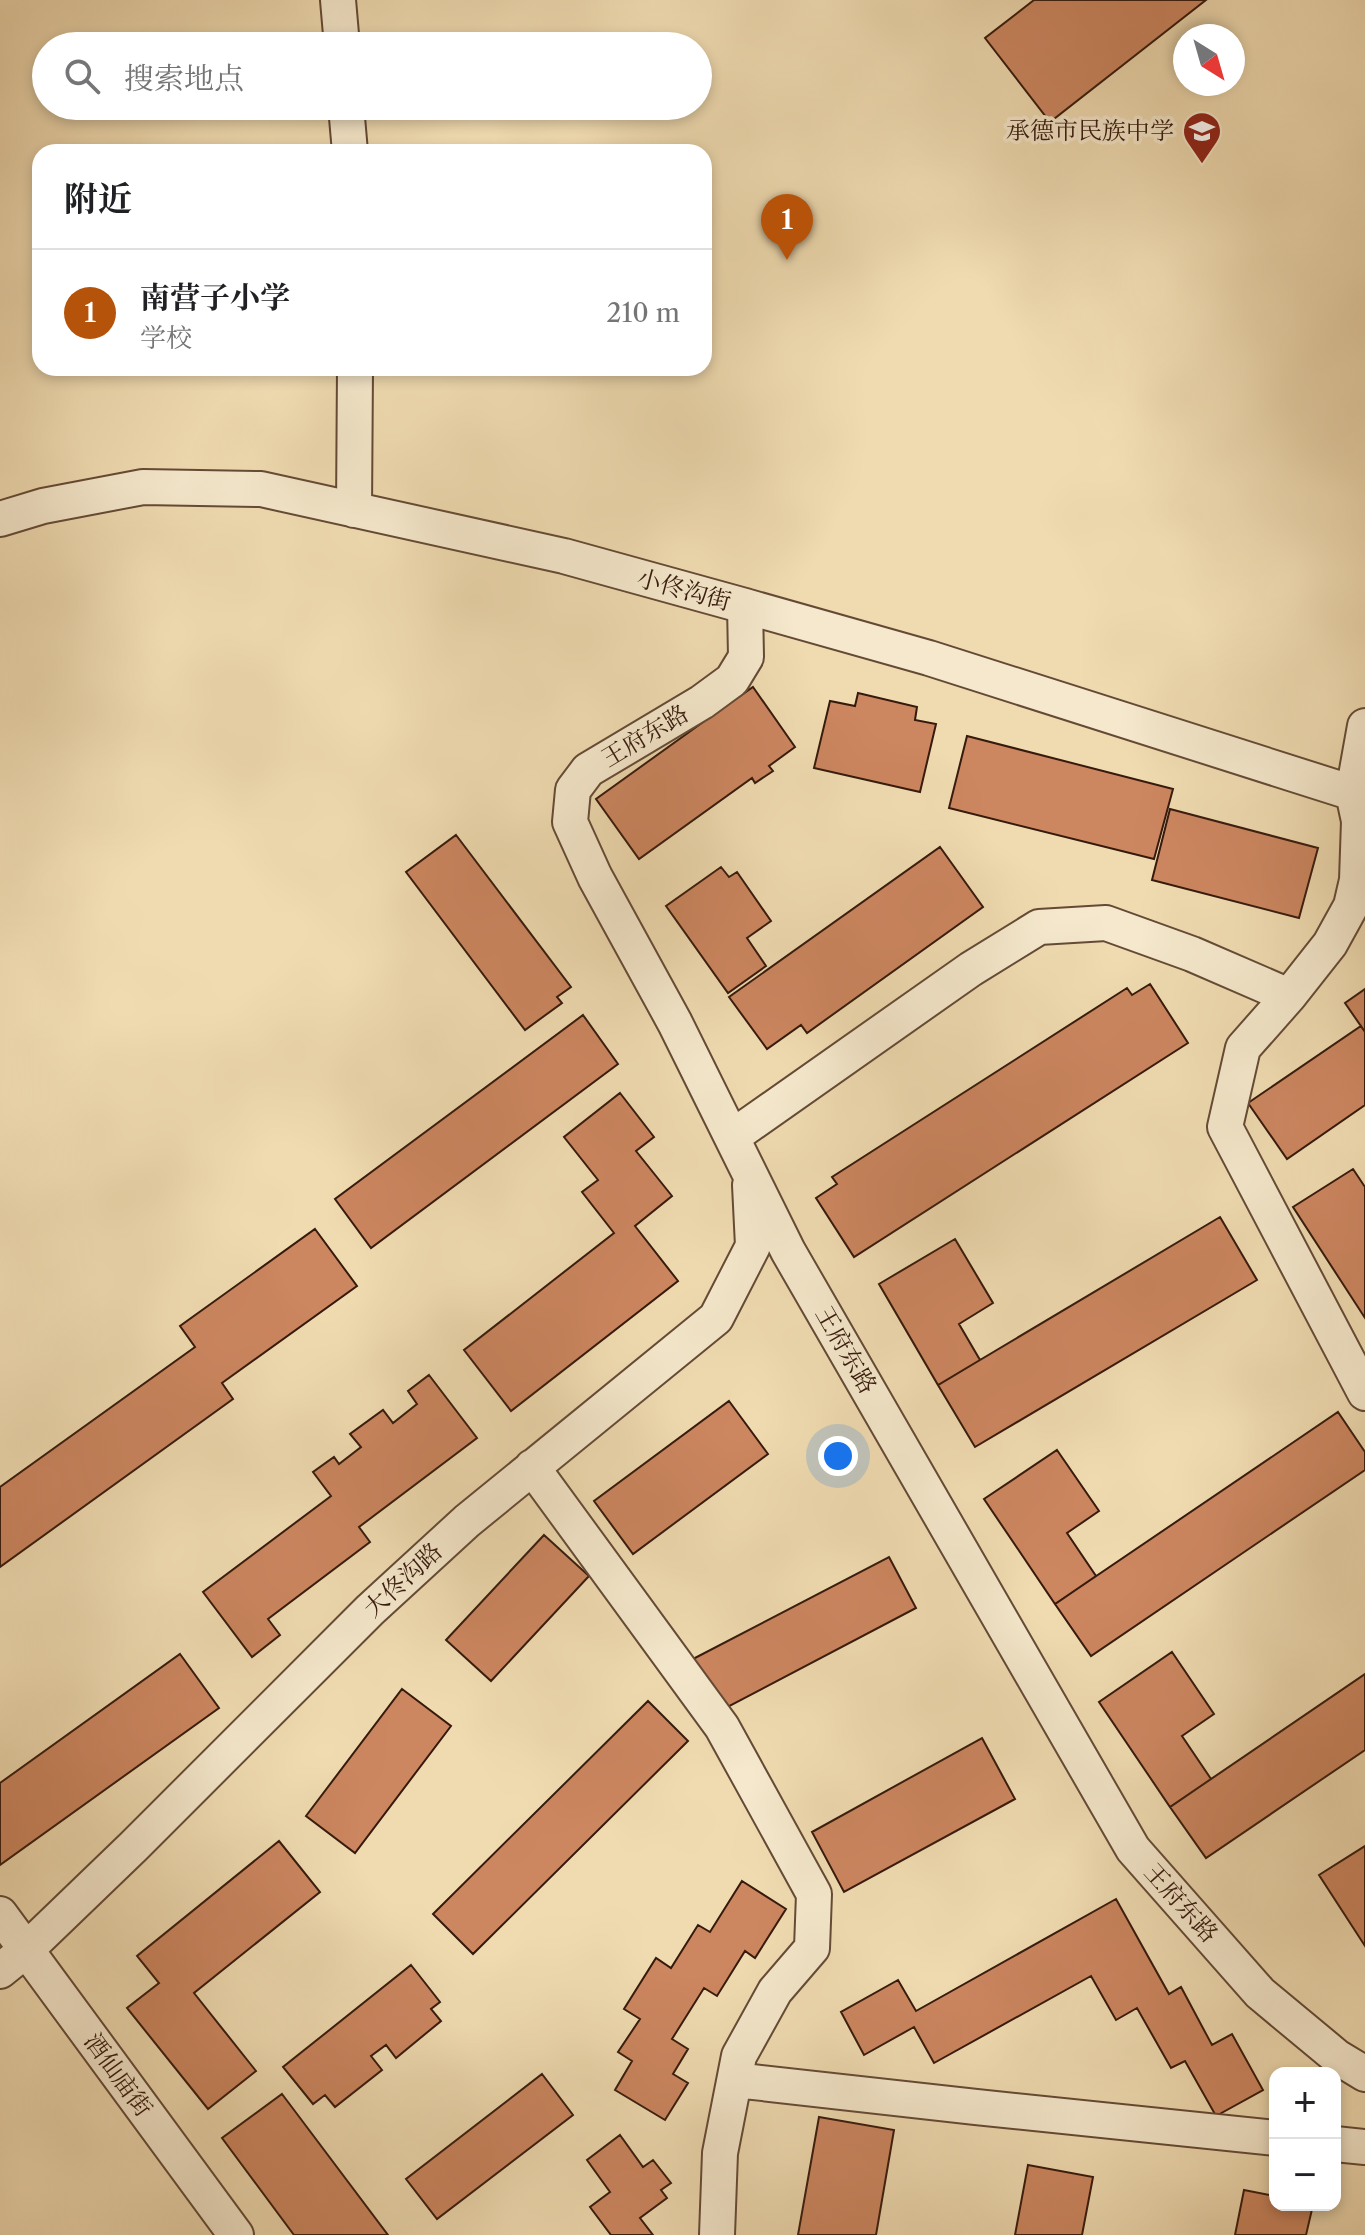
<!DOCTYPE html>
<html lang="zh">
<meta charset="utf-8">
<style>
:root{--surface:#fff;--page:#f6f6f6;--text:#202124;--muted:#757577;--line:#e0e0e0;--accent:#b45309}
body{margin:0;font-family:"Libre Caslon Text","Noto Serif SC",serif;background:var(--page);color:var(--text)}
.controls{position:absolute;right:24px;bottom:24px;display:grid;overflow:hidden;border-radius:16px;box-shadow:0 4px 12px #0003}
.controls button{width:72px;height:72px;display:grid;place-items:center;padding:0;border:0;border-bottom:2px solid var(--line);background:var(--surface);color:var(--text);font:40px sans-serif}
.compass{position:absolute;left:1173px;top:24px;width:72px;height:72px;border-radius:50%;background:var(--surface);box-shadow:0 4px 12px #0003;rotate:143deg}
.you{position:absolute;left:838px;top:1456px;width:28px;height:28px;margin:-20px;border:6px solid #fff;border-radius:50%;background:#1a73e8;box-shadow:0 0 0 12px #1a73e833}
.badge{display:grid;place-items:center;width:52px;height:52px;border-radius:50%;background:var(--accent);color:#fff;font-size:26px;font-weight:700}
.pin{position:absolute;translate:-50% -66px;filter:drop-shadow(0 2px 4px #0008)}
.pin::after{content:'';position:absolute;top:42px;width:28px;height:24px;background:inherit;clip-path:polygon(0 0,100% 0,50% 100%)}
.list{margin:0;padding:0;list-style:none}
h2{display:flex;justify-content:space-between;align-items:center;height:104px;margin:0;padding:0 32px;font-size:34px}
h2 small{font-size:26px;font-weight:400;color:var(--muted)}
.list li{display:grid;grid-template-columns:52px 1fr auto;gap:24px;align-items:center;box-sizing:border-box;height:128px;padding:0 32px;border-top:2px solid var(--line)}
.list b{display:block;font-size:30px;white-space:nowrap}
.list p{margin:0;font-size:26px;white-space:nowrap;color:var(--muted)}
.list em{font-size:26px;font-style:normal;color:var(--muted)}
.icon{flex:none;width:44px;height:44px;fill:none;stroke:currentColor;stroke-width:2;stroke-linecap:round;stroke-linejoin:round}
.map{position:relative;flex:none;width:1365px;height:2235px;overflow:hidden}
.search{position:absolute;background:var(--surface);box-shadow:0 4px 12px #0003;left:32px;top:32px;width:680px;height:88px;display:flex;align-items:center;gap:20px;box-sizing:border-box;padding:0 28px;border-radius:44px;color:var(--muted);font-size:30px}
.panel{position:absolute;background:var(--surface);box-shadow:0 4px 12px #0003;left:32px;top:144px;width:680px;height:232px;border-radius:24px}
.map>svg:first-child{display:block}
</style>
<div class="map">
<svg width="1365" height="2235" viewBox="0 0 1365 2235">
<rect width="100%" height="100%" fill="#f0dbb1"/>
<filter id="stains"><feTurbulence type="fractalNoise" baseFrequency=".0025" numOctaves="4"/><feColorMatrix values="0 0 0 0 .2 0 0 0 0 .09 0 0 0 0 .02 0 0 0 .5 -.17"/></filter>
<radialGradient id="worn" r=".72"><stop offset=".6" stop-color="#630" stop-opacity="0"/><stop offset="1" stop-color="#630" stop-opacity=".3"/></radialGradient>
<path fill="#cc8660" stroke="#361a0d" stroke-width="2" d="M1034,0H1206L1050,122L985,38Z
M753,687L795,747L769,766L773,771L755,783L752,778L639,859L596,799L703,722L699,717L736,690L740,696Z
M858,693L917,707L915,720L936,724L920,792L814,768L830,701L855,706Z
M967,736L1173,789L1154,859L949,808Z
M1170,809L1318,848L1299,918L1152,880Z
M456,835L571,987L557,997L562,1003L525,1030L406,872Z
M940,847L983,907L807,1033L801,1025L767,1049L729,997Z
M721,867L729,877L737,872L771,921L747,938L766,966L728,993L666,906Z
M1150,984L1188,1043L854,1257L816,1198L837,1184L832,1177L1127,988L1132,995Z
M1365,989V1032L1345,1003Z
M583,1015L618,1064L371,1248L335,1199Z
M1361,1026L1365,1032V1105L1287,1159L1248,1103Z
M620,1093L654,1137L636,1151L672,1196L635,1226L678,1281L511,1411L464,1350L614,1233L582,1192L598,1180L564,1137Z
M1353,1169L1365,1187V1318L1293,1207Z
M1220,1217L1257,1280L975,1447L938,1385Z
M315,1229L357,1286L222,1383L233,1399L0,1567V1487L195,1347L180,1326Z
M955,1239L993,1303L959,1324L980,1360L938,1385L879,1284Z
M429,1375L477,1438L359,1527L370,1542L268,1619L280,1635L252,1657L203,1592L331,1496L313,1472L334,1457L339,1464L361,1447L350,1434L383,1410L393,1423L417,1404L408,1391Z
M729,1401L768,1454L633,1554L594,1501Z
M1338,1412L1365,1452V1470L1091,1656L1055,1604Z
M1057,1450L1099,1511L1067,1533L1096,1576L1055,1604L984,1499Z
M544,1535L589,1576L491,1681L446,1640Z
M889,1557L916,1608L720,1711L693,1659Z
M1172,1652L1214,1714L1182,1736L1211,1779L1170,1807L1099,1702Z
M180,1654L219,1708L0,1865V1783Z
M1365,1674V1750L1206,1858L1170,1807Z
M402,1689L451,1726L355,1853L306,1816Z
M648,1701L688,1741L473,1954L433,1914Z
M982,1738L1015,1799L844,1892L812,1832Z
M279,1841L320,1892L194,1993L256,2071L208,2109L127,2008L159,1983L137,1956Z
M1365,1846V1946L1319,1875Z
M742,1881L786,1909L755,1958L745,1951L717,1996L704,1988L672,2039L688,2049L673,2074L688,2083L665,2120L615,2090L632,2061L618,2052L640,2019L624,2009L656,1958L671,1968L698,1925L710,1932Z
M1116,1899L1169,1994L1181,1987L1212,2045L1232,2034L1263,2090L1216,2116L1185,2061L1171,2068L1137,2008L1116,2020L1091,1976L934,2063L914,2027L864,2055L841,2012L898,1980L916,2011Z
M411,1965L440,2002L431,2009L441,2021L396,2058L386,2045L371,2056L382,2070L335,2107L325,2095L313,2104L283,2067Z
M542,2074L573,2115L437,2219L406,2179Z
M282,2094L388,2235H294L222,2138Z
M819,2117L894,2130L876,2235H798Z
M620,2135L643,2167L653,2160L671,2183L661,2190L667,2198L640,2218L653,2235H611L590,2207L610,2192L587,2160Z
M1028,2165L1093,2177L1082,2235H1015Z
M1244,2190L1275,2196V2205H1313L1306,2235H1235Z"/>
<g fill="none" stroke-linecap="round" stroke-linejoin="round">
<defs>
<path id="street" d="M338,0L342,46
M346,106L350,152
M354,510L355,368
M0,519L43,506L143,487L261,489L564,556L745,606L929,658L1353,793
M745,606L746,657L732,680L702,702L588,770L573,790L570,822L595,877L675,1023L788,1251L1133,1849L1260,1993L1337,2057L1365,2074
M1365,726L1353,793L1359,821L1357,880L1351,906L1330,944L1289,996L1243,1048L1225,1127L1365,1393
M732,1137L971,969L1039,927L1106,923L1192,954L1289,996
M532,1467L722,1727L814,1894L812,1948L775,1991L739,2056L720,2153L717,2235
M0,1914L236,2235
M0,1971L26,1950L133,1847L370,1610L467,1521L716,1318L753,1246L750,1185
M735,2080L976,2107L1275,2138
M1335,2144L1365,2147"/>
</defs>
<use href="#street" stroke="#644a36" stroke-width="38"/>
<use href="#street" stroke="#f5e8cc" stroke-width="34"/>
</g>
<defs>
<symbol id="school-pin" viewBox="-11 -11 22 30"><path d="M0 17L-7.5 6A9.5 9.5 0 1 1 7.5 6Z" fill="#8f2418" stroke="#f5e8cc"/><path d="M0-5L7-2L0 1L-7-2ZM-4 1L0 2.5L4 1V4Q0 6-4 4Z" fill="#fff"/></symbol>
</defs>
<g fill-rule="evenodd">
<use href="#school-pin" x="1180" y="109" width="44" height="60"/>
</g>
<g text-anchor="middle" stroke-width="7" stroke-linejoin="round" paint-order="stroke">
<g font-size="24" fill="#361a0d" stroke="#f5e8cc" text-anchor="end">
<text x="1174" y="139">承德市民族中学</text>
</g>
<g font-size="24" fill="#361a0d" stroke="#f5e8cc">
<text transform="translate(684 590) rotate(15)" y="8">小佟沟街</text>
<text transform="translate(645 736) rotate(-31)" y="8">王府东路</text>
<text transform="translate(846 1350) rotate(60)" y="8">王府东路</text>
<text transform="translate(403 1580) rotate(-43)" y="8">大佟沟路</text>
<text transform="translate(1181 1903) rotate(48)" y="8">王府东路</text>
<text transform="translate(118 2075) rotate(54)" y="8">酒仙庙街</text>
</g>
</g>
<rect width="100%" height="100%" filter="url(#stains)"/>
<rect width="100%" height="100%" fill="url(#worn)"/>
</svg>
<div class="controls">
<button>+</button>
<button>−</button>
</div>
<svg class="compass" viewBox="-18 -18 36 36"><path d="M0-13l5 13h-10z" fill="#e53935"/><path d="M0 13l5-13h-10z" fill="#757577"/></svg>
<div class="you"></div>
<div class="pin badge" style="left:787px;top:260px">1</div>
<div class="search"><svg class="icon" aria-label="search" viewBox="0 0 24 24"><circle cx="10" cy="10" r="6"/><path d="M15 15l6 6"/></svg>搜索地点</div>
<section class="panel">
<h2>附近<small></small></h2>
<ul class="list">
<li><span class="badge">1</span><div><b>南营子小学</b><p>学校</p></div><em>210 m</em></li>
</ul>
</section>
</div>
